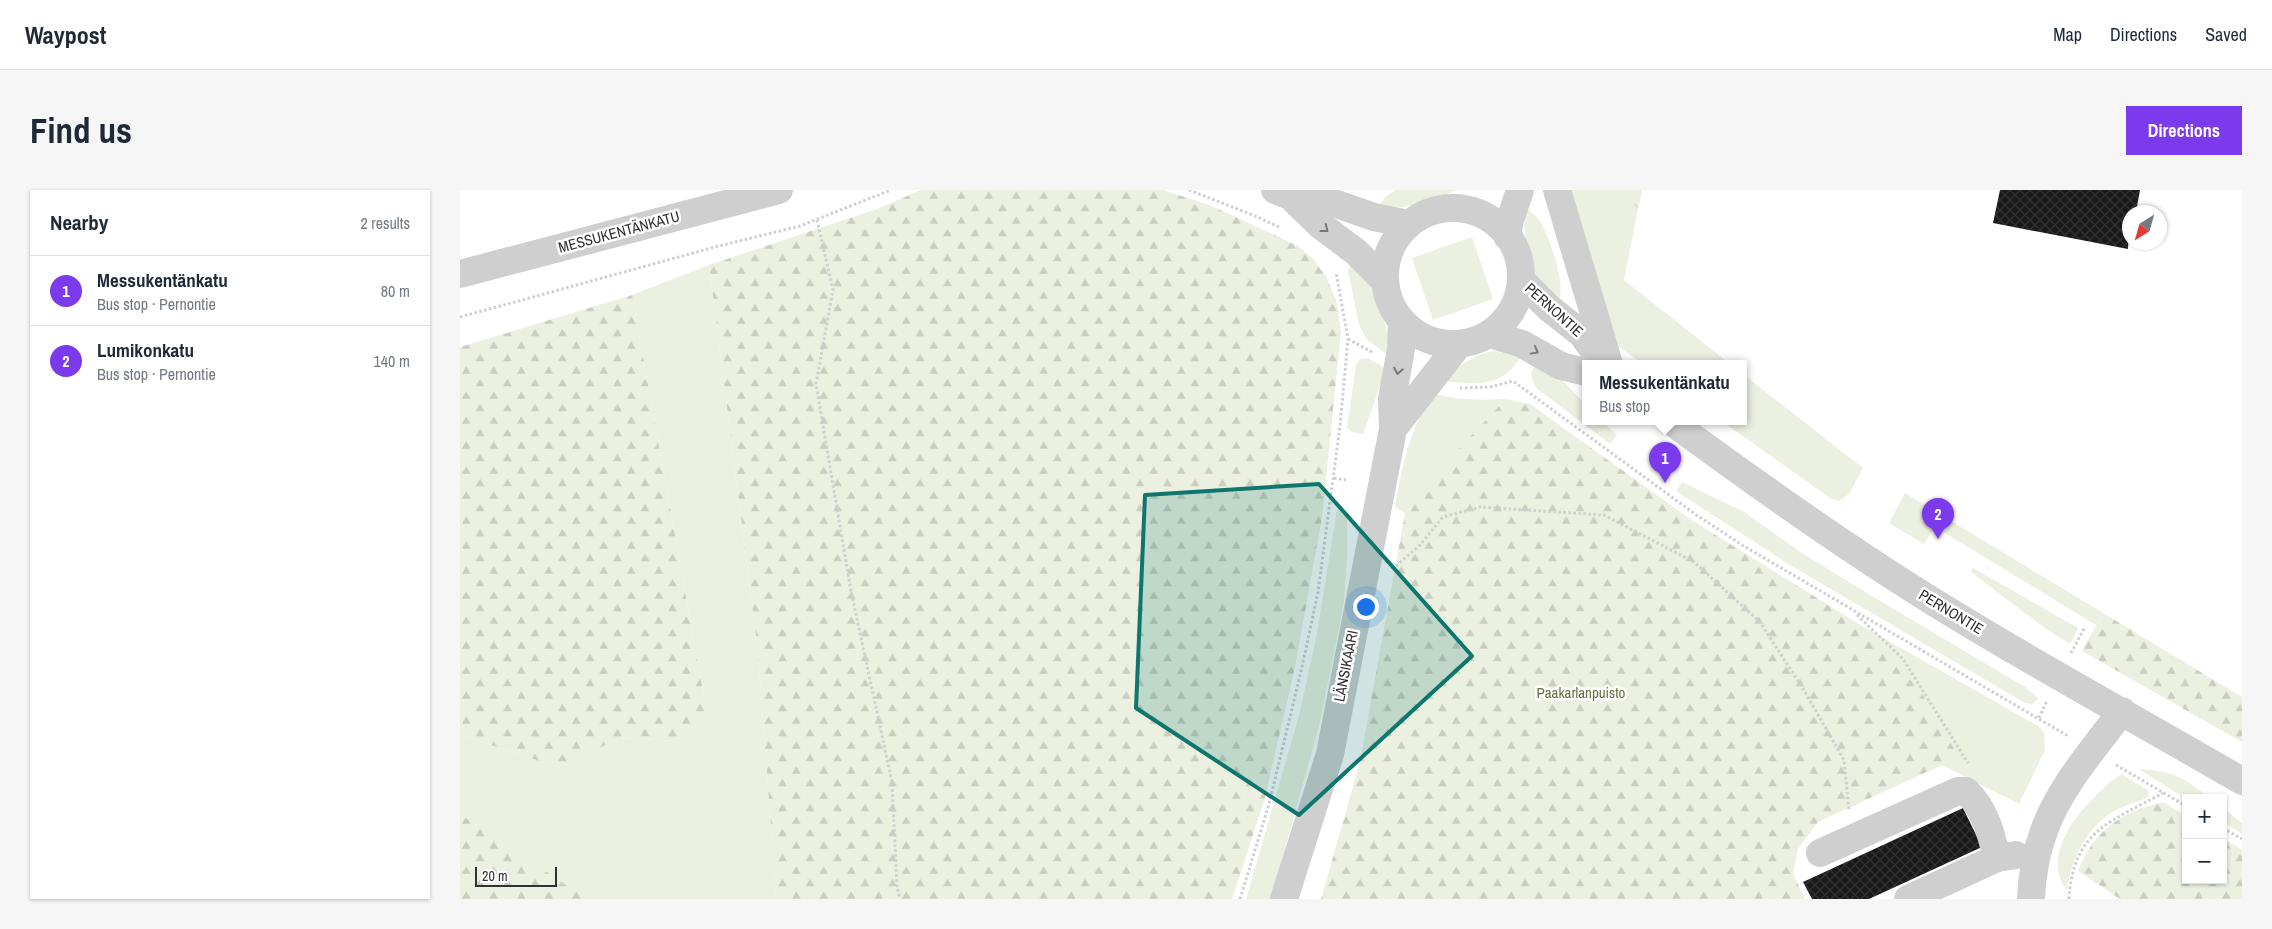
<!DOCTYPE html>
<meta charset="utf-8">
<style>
:root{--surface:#fff;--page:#f6f6f7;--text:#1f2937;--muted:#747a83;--line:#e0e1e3;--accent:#7c3aed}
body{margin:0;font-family:"Archivo Narrow",sans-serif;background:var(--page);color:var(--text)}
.controls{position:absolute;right:15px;bottom:15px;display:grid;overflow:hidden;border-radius:0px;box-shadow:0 1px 4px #0004}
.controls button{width:45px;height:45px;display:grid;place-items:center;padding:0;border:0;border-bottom:1px solid var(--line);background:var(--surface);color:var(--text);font:25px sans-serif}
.compass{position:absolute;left:1662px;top:15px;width:45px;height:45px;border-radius:50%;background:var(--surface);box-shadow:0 1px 4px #0004;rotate:217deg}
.scale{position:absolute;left:15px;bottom:12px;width:82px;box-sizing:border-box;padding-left:5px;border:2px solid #323232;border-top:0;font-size:14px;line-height:18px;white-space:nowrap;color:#323232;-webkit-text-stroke:4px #fff;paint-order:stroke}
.you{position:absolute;left:905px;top:416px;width:18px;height:18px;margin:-12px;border:4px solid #fff;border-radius:50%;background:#1a73e8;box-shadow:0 0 0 8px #1a73e833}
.badge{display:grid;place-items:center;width:32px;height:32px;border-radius:50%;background:var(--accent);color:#fff;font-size:16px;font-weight:700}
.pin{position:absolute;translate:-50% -41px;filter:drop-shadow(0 1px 2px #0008)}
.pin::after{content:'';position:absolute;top:26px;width:18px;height:15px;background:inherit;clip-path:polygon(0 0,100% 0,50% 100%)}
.popup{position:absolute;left:1122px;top:170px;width:165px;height:65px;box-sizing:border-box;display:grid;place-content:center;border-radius:0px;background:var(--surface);filter:drop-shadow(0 1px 4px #0005);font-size:16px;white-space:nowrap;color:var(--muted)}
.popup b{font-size:19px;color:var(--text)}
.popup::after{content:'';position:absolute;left:50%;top:100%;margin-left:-10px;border:10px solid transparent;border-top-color:var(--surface)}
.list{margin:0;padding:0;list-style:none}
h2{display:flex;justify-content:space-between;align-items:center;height:65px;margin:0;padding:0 20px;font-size:21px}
h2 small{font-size:16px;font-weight:400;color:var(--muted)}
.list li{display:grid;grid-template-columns:32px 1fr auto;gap:15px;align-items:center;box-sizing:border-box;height:70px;padding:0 20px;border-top:1px solid var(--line)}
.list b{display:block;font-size:19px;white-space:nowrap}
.list p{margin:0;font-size:16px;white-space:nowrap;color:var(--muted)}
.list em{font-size:16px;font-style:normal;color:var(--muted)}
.map{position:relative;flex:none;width:1782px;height:709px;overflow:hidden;border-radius:0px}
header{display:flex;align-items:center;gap:30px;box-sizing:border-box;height:70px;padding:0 25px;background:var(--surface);border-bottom:1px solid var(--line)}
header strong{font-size:24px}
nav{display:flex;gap:28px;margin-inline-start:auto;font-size:18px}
.intro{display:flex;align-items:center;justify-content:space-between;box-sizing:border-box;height:120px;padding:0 30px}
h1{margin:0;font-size:35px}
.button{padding:12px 22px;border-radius:0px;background:var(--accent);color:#fff;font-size:18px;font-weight:700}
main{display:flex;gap:30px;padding:0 30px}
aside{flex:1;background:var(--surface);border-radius:0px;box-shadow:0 1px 4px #0004}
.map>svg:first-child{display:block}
</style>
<header>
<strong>Waypost</strong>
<nav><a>Map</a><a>Directions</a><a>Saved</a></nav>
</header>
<div class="intro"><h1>Find us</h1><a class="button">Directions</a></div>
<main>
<aside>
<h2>Nearby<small>2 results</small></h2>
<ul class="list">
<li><span class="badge">1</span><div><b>Messukentänkatu</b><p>Bus stop · Pernontie</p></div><em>80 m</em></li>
<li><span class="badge">2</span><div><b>Lumikonkatu</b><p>Bus stop · Pernontie</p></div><em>140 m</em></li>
</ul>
</aside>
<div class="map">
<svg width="1782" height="709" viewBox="0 0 1782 709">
<defs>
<pattern id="forest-firs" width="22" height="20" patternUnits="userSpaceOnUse" patternTransform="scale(1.25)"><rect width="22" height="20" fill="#ebf0e0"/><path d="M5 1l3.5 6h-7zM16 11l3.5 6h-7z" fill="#cacec1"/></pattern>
<pattern id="building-cross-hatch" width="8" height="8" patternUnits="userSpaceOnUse" patternTransform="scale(1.25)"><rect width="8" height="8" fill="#191919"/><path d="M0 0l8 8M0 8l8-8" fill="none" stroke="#323232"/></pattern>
</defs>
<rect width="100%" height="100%" fill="#fff"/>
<path fill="#ebf0e0" d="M936,0H995C970,12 946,21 919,16L925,7Z
M1111,0H1161L1178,19L1164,90L1270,174H1183L1155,154Z
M1067,19C1072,23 1077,27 1081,33C1090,49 1107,96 1098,113C1092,105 1082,97 1077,89C1068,71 1061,38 1067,19Z
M1012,47L1033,109L973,130L952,68Z
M892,70L906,86L912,99L928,143L931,156L927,164L907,150L899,135L888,81Z
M249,75L298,462L316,709H125L0,624V545L101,578L159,548L214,551L244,531V507L172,105Z
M1036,161L1060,168C1040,199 1016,194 983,191C999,176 1014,163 1036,161Z
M908,168L926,179L903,244L892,242L887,238L896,175L900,169Z
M1075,174L1104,192L1126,215V232H1143L1157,245L1150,254L1075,197L1071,184Z
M1284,185L1403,278L1389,304L1379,311L1370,308L1263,232H1284Z
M973,203C997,211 1021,210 1046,209L964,295L945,323L935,317C942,275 950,239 973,203Z
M1222,292L1284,322L1342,363L1405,402L1565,497L1578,508L1573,514L1565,513L1330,375L1216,301Z
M1445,303L1643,423L1636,435L1475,337L1464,354L1429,333Z
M877,320L887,322V367L884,411L876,454L859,536L811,709H786L839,526L857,443Z
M1513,378L1618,438L1610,454L1586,439L1511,382Z
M1397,433L1578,536L1584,542L1585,560L1559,614L1482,575L1497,564Z
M1679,579C1713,581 1723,587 1750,608L1726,609Z
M1661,584L1688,600L1689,603L1687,608C1673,613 1656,618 1644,628C1622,646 1611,673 1607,700C1576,662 1630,606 1661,584Z
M1763,618L1782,633V644L1763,632Z"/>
<path fill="url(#forest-firs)" d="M461,0H703L752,16L838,56L854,70L866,86L877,113L881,142L862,327L835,477L804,611L772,709H316L298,462L249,75L417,19Z
M1161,0H1182L1178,19Z
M172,105L244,507V531L214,551L159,548L101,578L0,545V157Z
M1046,209L1070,214L1233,331L1397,433L1460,500L1497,564L1482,575L1358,632L1338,659L1333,684L1345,709H861L900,572L945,323L964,295Z
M1643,423L1782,507V552L1622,461Z
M1703,612L1726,626V690H1763V648L1782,660V709H1660L1618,681C1634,640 1661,622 1703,612Z
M0,624L121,705L125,709H0Z"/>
<path fill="url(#building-cross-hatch)" d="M1540,0H1680L1676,22H1670L1668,59L1533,33Z
M1503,618L1522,657L1409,709H1352L1343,692Z"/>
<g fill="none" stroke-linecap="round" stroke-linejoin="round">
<path stroke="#cfcfcf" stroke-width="3" stroke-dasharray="2.5 2.5" stroke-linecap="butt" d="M729,0L793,25L821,38
M357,30L373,100L356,194L391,401L432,592L437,697L440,709
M0,127L255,57L340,36L431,0
M888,149L912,162
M1000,198L1030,197L1053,191L1235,324L1282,355L1608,546
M874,288L886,290
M936,376L960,355L983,327L1020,317L1144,325L1234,372L1300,432L1342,497L1384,570L1389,620
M1397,425L1443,469L1508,573
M1611,463L1625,437
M1579,528L1587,511
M1656,575L1726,616
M1763,638L1782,649
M780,709L809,614L842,477L858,402L880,236L888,149L876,82
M1609,709C1613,640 1651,632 1703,603"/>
<path stroke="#cfcfcf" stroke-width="28" d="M815,0L830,6L868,11L914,27L948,34
M1097,0L1149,174
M830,6L860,35L896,62L924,90
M925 86a68 68 0 1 1 136 0a68 68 0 1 1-136 0Z
M1047,46L1050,30L1060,0
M0,84L319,0
M1061,90L1089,118L1122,144L1142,172
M1030,144L1062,154L1101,176L1126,182
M1212,232C1299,296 1386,358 1477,414C1577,476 1681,532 1782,591
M933,239L999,154
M1360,663L1498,601H1506C1525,619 1531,643 1537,668
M824,709L870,564L933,239L932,209L941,159L942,132
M1448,709L1537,668L1556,665
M1571,709C1572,686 1576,662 1584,641C1598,599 1636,556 1662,521"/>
</g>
<defs><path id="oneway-chevron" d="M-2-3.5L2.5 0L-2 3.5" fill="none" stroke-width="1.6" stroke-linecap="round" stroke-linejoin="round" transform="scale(1.25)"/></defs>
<g stroke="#797979">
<use href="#oneway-chevron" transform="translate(865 39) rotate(38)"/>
<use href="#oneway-chevron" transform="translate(1075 161) rotate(29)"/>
<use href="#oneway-chevron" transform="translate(938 181) rotate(99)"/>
</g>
<path fill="#0f766e" fill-opacity="0.2" stroke="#0f766e" stroke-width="4" stroke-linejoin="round" d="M859,294L1012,466L839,625L676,518L685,305Z"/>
<g text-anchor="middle" stroke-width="5" stroke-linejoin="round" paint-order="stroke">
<g font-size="15" fill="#323232" stroke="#fff">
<text transform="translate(159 42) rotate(-15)" y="5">MESSUKENTÄNKATU</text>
<text transform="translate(1094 120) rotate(42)" y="5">PERNONTIE</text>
<text transform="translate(1491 422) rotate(31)" y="5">PERNONTIE</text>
<text transform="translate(886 476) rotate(-79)" y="5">LÄNSIKAARI</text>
</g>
<g font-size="15" fill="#5f733a" stroke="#fff">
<text x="1121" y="508">Paakarlanpuisto</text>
</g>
</g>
</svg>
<div class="controls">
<button>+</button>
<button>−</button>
</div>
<svg class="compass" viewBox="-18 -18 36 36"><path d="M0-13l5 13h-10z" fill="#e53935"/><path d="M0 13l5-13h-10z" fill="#747a83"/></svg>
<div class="scale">20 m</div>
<div class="you"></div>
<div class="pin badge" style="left:1205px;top:293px">1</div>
<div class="popup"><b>Messukentänkatu</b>Bus stop</div>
<div class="pin badge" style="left:1478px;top:349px">2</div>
</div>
</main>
